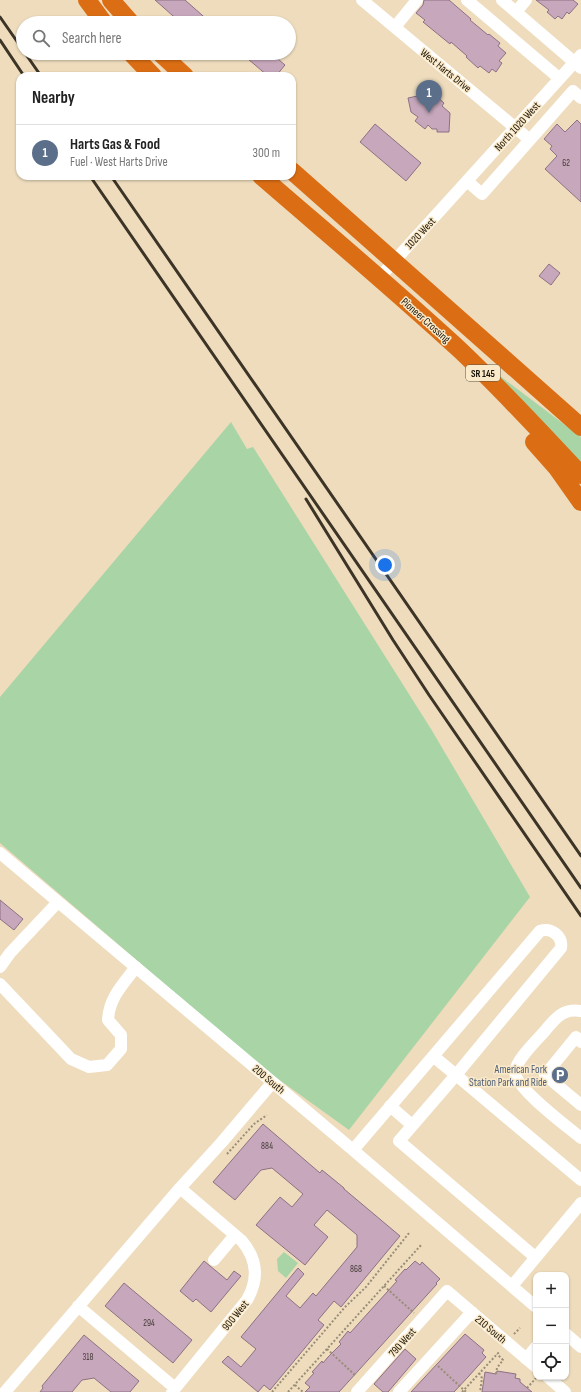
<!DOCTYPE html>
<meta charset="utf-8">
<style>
:root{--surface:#fff;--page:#f2f2f2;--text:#222;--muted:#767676;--line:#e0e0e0;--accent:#0283a7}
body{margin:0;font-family:"Sofia Sans Condensed",sans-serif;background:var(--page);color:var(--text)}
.controls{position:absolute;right:12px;bottom:12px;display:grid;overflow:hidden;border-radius:8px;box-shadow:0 1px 3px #0004}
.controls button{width:36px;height:36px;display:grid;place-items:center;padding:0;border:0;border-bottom:1px solid var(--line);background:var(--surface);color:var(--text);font:20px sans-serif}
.you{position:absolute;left:385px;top:565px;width:14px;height:14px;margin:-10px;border:3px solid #fff;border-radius:50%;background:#1a73e8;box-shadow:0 0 0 6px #1a73e833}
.badge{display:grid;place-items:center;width:26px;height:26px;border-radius:50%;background:var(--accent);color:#fff;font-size:13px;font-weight:700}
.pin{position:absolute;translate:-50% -33px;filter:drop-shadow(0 1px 2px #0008)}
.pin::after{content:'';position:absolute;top:21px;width:14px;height:12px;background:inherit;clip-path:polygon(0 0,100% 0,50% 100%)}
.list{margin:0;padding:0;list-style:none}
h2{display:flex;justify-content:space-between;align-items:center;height:52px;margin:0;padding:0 16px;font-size:17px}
h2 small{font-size:13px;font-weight:400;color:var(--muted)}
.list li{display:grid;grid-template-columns:26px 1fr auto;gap:12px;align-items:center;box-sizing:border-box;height:56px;padding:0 16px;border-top:1px solid var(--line)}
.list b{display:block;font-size:15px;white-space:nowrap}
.list p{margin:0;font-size:13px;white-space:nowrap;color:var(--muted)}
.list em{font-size:13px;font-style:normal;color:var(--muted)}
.icon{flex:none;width:22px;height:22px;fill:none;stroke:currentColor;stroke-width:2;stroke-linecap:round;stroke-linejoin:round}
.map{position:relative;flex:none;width:581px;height:1392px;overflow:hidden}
.search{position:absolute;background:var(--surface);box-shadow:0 1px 3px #0004;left:16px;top:16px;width:280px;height:44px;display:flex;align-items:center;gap:10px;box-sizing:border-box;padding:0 14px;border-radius:22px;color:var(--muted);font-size:15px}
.panel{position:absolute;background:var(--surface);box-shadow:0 1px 3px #0004;left:16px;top:72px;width:280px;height:108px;border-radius:12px}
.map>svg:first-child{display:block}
</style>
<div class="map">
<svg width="581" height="1392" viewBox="0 0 581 1392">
<rect width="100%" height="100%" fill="#eedcbd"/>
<path fill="#a9d4a6" d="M496,373L581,437V464Z
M231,422L247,449L253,447L431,729L530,897L349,1130L260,1066L0,843V697Z
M284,1252L298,1263L286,1278L278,1271L277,1259Z"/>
<path fill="#c6a7bb" stroke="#8e7184" d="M155,0H185L211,23H181Z
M424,0H449L471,19L470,20L488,35L489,34L500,43L498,46L506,53L499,61L502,63L496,72L492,69L489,73L480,66L478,68L466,57L467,56L451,42L450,44L423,22L425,20L416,13L423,5Z
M536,0H573L578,4L569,14L567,12L562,19L558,16L555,19L547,12L549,10Z
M241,53H271L285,65L276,76H268Z
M427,94L432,98L435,95L444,103L442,106L450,113L449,132H437V129H432L428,125L425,129L415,121L418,117L411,112L408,98Z
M577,120L581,124V202L545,169L557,156L550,149L552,146L544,139L557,124L565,132Z
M375,124L421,163L406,181L360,142Z
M549,264L560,273L551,285L539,276Z
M0,900L23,919L14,930L0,919Z
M263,1124L320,1173L322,1170L344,1188V1189L400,1236L341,1307L334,1301L318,1320L324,1325L270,1390L264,1385L258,1392L222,1362L228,1356L241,1367L256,1349L241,1337L298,1268L304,1274L286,1296L300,1308L313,1293L316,1296L357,1247V1235L327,1210L314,1225L328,1237L305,1265L256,1225L280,1197L292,1207L303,1194L272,1168L261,1170L235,1200L213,1182Z
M204,1261L227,1280L234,1271L241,1276L211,1312L196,1299L193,1302L180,1291Z
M415,1261L420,1265L422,1262L440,1279L436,1283L437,1284L339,1392H305L310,1387L305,1383L314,1373L312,1372L322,1361L323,1363L328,1357L341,1344L339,1342L348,1331L350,1333L397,1281L395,1280L405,1269L406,1270Z
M124,1283L192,1340L173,1363L105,1306Z
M465,1334L484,1350L482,1353L486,1357L468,1377L454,1392H411Z
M84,1335L139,1381L130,1392H111L94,1378L82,1380L72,1392H40L43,1388L42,1386Z
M405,1349L416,1359L388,1392H383L374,1384Z
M497,1371L516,1374L515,1378L520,1379V1382L532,1392H482L485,1372L496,1374Z"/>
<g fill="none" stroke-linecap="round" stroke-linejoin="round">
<path stroke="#9a8d76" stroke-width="2" stroke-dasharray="2 2" stroke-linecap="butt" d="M227,1154L254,1124L267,1115
M384,1286L414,1313
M514,1334L520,1328
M327,1349L356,1376
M438,1366L466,1392
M479,1373L482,1378L480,1392
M496,1374L497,1368L503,1360L497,1354
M295,1385L303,1392
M527,1388L536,1378
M272,1392L345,1307L366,1287L409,1233
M288,1392L422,1244
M462,1392L500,1351"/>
<path stroke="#fff" stroke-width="12" d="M362,0L530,140
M467,0L559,78
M502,0L516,12L526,0
M516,12L581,68
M395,27L417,0
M467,181L482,194L573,91L581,98
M379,278L581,55
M0,853L353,1150L536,1307
M0,967L10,953L58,902
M0,984L71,1059L89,1067L107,1065L121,1049V1035L108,1020C109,998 123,984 136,967
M581,1011C562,1008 555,1019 544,1032C536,1041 516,1060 515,1072C515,1088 568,1127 581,1138
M581,1042L576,1037L545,1075L581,1105
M433,1056L456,1075L399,1141L535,1257
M390,1106L412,1125
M353,1150L540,931C551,927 563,936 561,948L456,1075L581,1180
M214,1260L235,1235
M512,1286L581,1203
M78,1306L175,1388
M566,1334L581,1347
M526,1359L536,1347
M548,1377L565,1392
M5,1392L180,1188L222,1142L272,1083
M172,1392L247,1300C259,1279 257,1259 242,1241L180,1188
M357,1392L447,1291L536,1367
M399,1392L472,1312"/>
<path stroke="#db6e14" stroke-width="18" d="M87,0L104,23
M111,0L131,23
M131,53L153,76
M160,53L185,76
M292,171L581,427
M261,176C328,234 396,291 461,351C503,391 542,433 581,475
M534,442L557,468L581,502"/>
<path stroke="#3c3426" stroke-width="3" d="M0,17L23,50
M0,40L24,76
M25,53L41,76
M90,176L581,888
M111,176L581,856
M306,499L393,640L429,695L581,916"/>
</g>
<defs>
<symbol id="parking-disc" viewBox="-11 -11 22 22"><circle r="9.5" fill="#5c6f8a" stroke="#fbeaca"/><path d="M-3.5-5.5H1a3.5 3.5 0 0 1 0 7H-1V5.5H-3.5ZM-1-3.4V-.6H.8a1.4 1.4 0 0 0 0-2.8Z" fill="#fff"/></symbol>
</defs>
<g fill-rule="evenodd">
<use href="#parking-disc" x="550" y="1065" width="20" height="20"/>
</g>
<g text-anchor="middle" stroke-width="3" stroke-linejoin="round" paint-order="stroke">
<g font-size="9" fill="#443835">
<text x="566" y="166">62</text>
<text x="267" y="1149">884</text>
<text x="356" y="1272">868</text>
<text x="149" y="1326">294</text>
<text x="88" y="1360">318</text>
</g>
<rect fill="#fbeaca" stroke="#5d5442" stroke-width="1" x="466" y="365" width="34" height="16" rx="3"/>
<g font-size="10" font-weight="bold" fill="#191308">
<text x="483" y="377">SR 145</text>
</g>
<g font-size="11" fill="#191308" stroke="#fbeaca">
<text transform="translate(446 70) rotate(39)" y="4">West Harts Drive</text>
<text transform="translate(517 126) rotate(-48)" y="4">North 1020 West</text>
<text transform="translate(420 233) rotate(-47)" y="4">1020 West</text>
<text transform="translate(426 320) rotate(42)" y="4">Pioneer Crossing</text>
<text transform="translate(269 1079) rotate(40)" y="4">200 South</text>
<text transform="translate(235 1315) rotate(-51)" y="4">900 West</text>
<text transform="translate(491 1329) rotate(40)" y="4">210 South</text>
<text transform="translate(402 1342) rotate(-48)" y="4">790 West</text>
</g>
<g font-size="11" fill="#4e5e75" stroke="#fbeaca" text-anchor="end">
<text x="547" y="1073">American Fork<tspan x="547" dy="13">Station Park and Ride</tspan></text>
</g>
</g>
</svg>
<div class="controls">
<button>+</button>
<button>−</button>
<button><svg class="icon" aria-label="locate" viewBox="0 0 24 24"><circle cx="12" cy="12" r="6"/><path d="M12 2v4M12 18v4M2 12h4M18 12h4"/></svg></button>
</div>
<div class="you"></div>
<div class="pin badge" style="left:429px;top:113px;background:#5c6f8a">1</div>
<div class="search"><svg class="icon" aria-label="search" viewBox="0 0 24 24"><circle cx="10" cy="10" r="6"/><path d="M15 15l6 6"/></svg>Search here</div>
<section class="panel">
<h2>Nearby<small></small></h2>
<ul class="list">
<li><span class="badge" style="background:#5c6f8a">1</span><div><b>Harts Gas &amp; Food</b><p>Fuel · West Harts Drive</p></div><em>300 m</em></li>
</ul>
</section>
</div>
